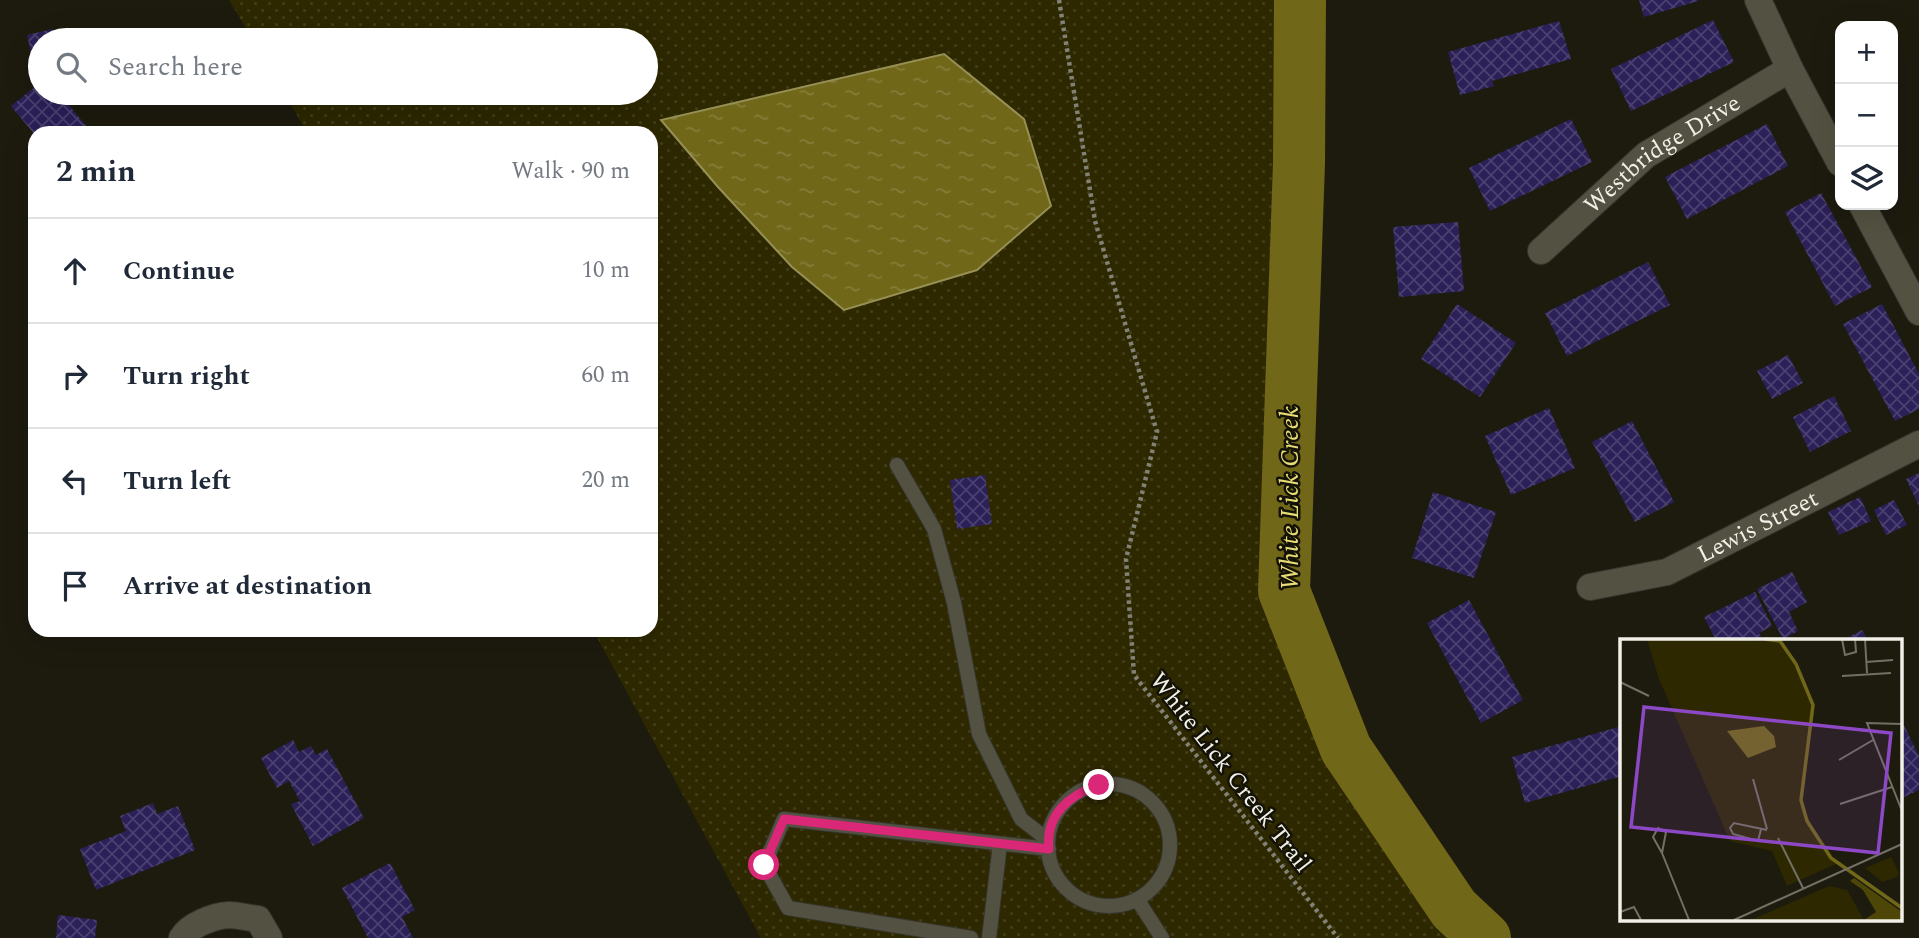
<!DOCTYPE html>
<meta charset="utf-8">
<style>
:root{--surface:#fff;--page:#f6f6f7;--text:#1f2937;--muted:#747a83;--line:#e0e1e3}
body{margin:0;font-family:Spectral,serif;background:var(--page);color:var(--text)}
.controls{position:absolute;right:21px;top:21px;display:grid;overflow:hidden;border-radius:14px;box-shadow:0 7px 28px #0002}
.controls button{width:63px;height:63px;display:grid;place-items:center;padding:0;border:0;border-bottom:2px solid var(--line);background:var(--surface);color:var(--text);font:35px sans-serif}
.stop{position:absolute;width:21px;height:21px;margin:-16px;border:5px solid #db2777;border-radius:50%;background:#fff}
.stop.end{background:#db2777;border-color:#fff;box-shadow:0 2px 7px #0008}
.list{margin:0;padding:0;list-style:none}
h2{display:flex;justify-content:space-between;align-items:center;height:91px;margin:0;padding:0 28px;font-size:30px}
h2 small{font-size:23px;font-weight:400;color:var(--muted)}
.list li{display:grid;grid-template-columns:46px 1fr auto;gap:21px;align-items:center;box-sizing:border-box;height:105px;padding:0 28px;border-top:2px solid var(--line)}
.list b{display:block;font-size:26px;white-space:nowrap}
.list em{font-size:23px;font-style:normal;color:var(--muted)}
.icon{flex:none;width:38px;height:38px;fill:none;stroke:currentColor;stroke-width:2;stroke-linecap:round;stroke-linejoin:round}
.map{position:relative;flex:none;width:1919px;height:938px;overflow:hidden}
.search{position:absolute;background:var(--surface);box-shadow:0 7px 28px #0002;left:28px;top:28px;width:630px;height:77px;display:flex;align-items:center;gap:18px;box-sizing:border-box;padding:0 24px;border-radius:38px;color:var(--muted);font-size:26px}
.panel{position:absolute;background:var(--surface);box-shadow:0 7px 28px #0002;left:28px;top:126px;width:630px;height:511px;border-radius:21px}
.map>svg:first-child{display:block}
</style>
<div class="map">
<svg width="1919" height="938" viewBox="0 0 1919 938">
<defs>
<pattern id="grass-dots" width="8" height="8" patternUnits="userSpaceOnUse" patternTransform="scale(1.75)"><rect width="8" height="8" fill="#2d2800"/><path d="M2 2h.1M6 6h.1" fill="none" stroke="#423d19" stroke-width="1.8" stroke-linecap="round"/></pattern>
<pattern id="water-ripples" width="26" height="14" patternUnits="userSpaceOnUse" patternTransform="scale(1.75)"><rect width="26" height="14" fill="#706718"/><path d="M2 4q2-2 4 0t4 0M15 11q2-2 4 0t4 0" fill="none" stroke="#857d3a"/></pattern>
<pattern id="building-cross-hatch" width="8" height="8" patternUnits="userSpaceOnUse" patternTransform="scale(1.75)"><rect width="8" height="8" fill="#2b2058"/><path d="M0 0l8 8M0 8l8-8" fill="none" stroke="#4a4170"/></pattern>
</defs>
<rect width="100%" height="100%" fill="#1d1b0e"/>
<path fill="url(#grass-dots)" d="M229,0H1300L1299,163L1284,591L1346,749L1454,909L1485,938H761L593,630H651V133H307L284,93H646V40H253Z"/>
<path fill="url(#water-ripples)" stroke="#979056" stroke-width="2" d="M944,54L1024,119L1051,206L977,270L844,310L792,267L718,187L661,120Z"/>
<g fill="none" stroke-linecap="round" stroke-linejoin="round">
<path stroke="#706718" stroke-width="52" d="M1300,0L1299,163L1284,591L1346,749L1454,909L1485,938"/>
</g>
<path fill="url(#building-cross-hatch)" d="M1639,0H1698V1L1644,17Z
M1713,20L1734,62L1631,111L1611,69Z
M1559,21L1571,59L1492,81L1494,86L1460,95L1448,52Z
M53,29L55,40H40V71L35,72L27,35Z
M40,83V93H59L92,133H35V135L11,106Z
M1571,119L1592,162L1490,211L1469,168Z
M1767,124L1788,166L1687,219L1665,177Z
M1821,193L1872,287L1835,306L1785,212Z
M1458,222L1464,291L1399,297L1393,227Z
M1648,262L1670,305L1567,356L1545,313Z
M1457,304L1516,343L1480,397L1421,359Z
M1882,304L1919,374V409L1895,421L1843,324Z
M1788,355L1803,383L1772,399L1757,371Z
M1834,396L1851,431L1810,452L1793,417Z
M1549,408L1575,468L1511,495L1485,436Z
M1632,421L1674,502L1635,522L1592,442Z
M1919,473V506L1906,479Z
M985,475L992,524L957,529L950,480Z
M1433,492L1496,512L1474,578L1412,558Z
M1860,497L1871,521L1839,535L1828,512Z
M1894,500L1907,525L1886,535L1874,510Z
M1792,572L1807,602L1789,612L1798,631L1783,639L1757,589Z
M1755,592L1772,626L1759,633L1763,640H1716L1704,617Z
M1469,600L1523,700L1481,723L1427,623Z
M1862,630L1868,640H1843Z
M1900,717L1919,756V790L1900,799Z
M1622,726V776L1525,803L1512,757Z
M293,740L299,752L311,746L316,755L327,749L364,818L313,846L291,804L300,801L289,781L277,788L261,758Z
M153,803L157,814L178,806L195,850L96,890L80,849L126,831L120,816Z
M390,863L415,910L402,917L413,938H368L342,888Z
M58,915L97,920L95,938H56Z"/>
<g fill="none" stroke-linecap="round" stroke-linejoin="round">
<defs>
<path id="lane" d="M897,465L934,529L954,603L979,734L1021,819L1048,840
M1048 845a61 61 0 1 1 122 0a61 61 0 1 1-122 0Z
M1137,899L1162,938
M971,938L788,908L764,865L784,819L1049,849
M989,938L1000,844"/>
<g id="street">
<path d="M1758,0L1790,69L1840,163"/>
<path d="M1862,205L1919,312"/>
<path id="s1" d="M1541,251L1646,155L1790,69"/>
<path id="s2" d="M1590,587L1667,572L1919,444"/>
<path d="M182,938C190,925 213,916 229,915C238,915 249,918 258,919L269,938"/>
</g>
</defs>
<use href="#lane" stroke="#36352e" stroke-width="16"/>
<use href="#street" stroke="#36352e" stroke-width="28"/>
<path stroke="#828176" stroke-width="4.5" stroke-dasharray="3.5 3.5" stroke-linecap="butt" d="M1059,0L1095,221L1157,432L1126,559L1134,675L1338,938"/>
<use href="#lane" stroke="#535242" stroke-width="14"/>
<use href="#street" stroke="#535242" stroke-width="26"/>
</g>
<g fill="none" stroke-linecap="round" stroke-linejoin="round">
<path stroke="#db2777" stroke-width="9" d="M764,865L784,819L1049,849C1045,815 1069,795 1099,785"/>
</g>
<g text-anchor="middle" stroke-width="5" stroke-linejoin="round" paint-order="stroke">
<g font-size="24" fill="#f1f0e7" stroke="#141206">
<text dy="8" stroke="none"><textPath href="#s1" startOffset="156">Westbridge Drive</textPath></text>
<text dy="8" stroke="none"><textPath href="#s2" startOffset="180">Lewis Street</textPath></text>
<text transform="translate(1231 772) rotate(52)" y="8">White Lick Creek Trail</text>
</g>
<g font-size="26" font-style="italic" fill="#e8dc74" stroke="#141206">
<text transform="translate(1289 498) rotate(-90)" y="9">White Lick Creek</text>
</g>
</g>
<g transform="translate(1620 639)">
<rect width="282" height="282" fill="#1d1b0e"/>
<path d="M27,0L160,2L176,25L193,66L181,161L199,204L218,224L167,247L152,212L110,202L39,40ZM271,218L279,234L277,238L262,243L245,229Z" fill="#2d2800"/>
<path d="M234,239L282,273V281H244L256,273L243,251L230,242Z" fill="#4d4607"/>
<path d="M209,247L227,251L244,281H131Z" fill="#2d2800"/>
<path d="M144,87L154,97L156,108L128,119L107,92Z" fill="#706718"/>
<path fill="none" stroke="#706718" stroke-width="3.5" d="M145,0L160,2L176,25L193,66L181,161L187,182L211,219L282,269"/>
<path fill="none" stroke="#727065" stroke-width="2" d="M222,0L225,16L236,13L235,0M245,0L247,34M246,23L273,21M222,37L271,34M0,43L29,57M282,85L247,84L282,172M219,121L253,101M133,140L147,190M220,165L272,148M38,189L46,193L42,214L33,198ZM141,190L138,202L113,195L110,189L114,184L147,191M158,199L183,249M42,214L69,281M0,273L14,268L21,281M114,281L282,205"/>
<path fill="#8d49c5" fill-opacity="0.15" stroke="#8d49c5" stroke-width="3.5" d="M24,68L271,94L258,214L11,188Z"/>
<rect width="282" height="282" fill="none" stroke="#f1f0e7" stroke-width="3.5"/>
</g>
</svg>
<div class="controls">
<button>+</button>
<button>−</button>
<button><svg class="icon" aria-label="layers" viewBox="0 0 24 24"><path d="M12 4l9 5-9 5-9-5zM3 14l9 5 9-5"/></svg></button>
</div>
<div class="stop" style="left:764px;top:865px"></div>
<div class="stop end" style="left:1099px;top:785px"></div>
<div class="search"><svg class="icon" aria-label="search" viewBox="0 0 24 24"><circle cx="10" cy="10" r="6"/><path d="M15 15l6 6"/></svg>Search here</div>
<section class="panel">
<h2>2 min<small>Walk · 90 m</small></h2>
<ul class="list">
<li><svg class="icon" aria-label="ahead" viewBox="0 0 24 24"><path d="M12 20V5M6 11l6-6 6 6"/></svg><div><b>Continue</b></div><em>10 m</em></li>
<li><svg class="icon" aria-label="right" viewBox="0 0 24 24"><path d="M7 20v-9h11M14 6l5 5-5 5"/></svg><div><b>Turn right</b></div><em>60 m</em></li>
<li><svg class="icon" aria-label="left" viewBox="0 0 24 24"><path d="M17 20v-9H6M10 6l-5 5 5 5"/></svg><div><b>Turn left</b></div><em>20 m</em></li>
<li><svg class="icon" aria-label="arrive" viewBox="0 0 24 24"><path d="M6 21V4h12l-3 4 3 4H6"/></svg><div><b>Arrive at destination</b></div></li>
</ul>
</section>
</div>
